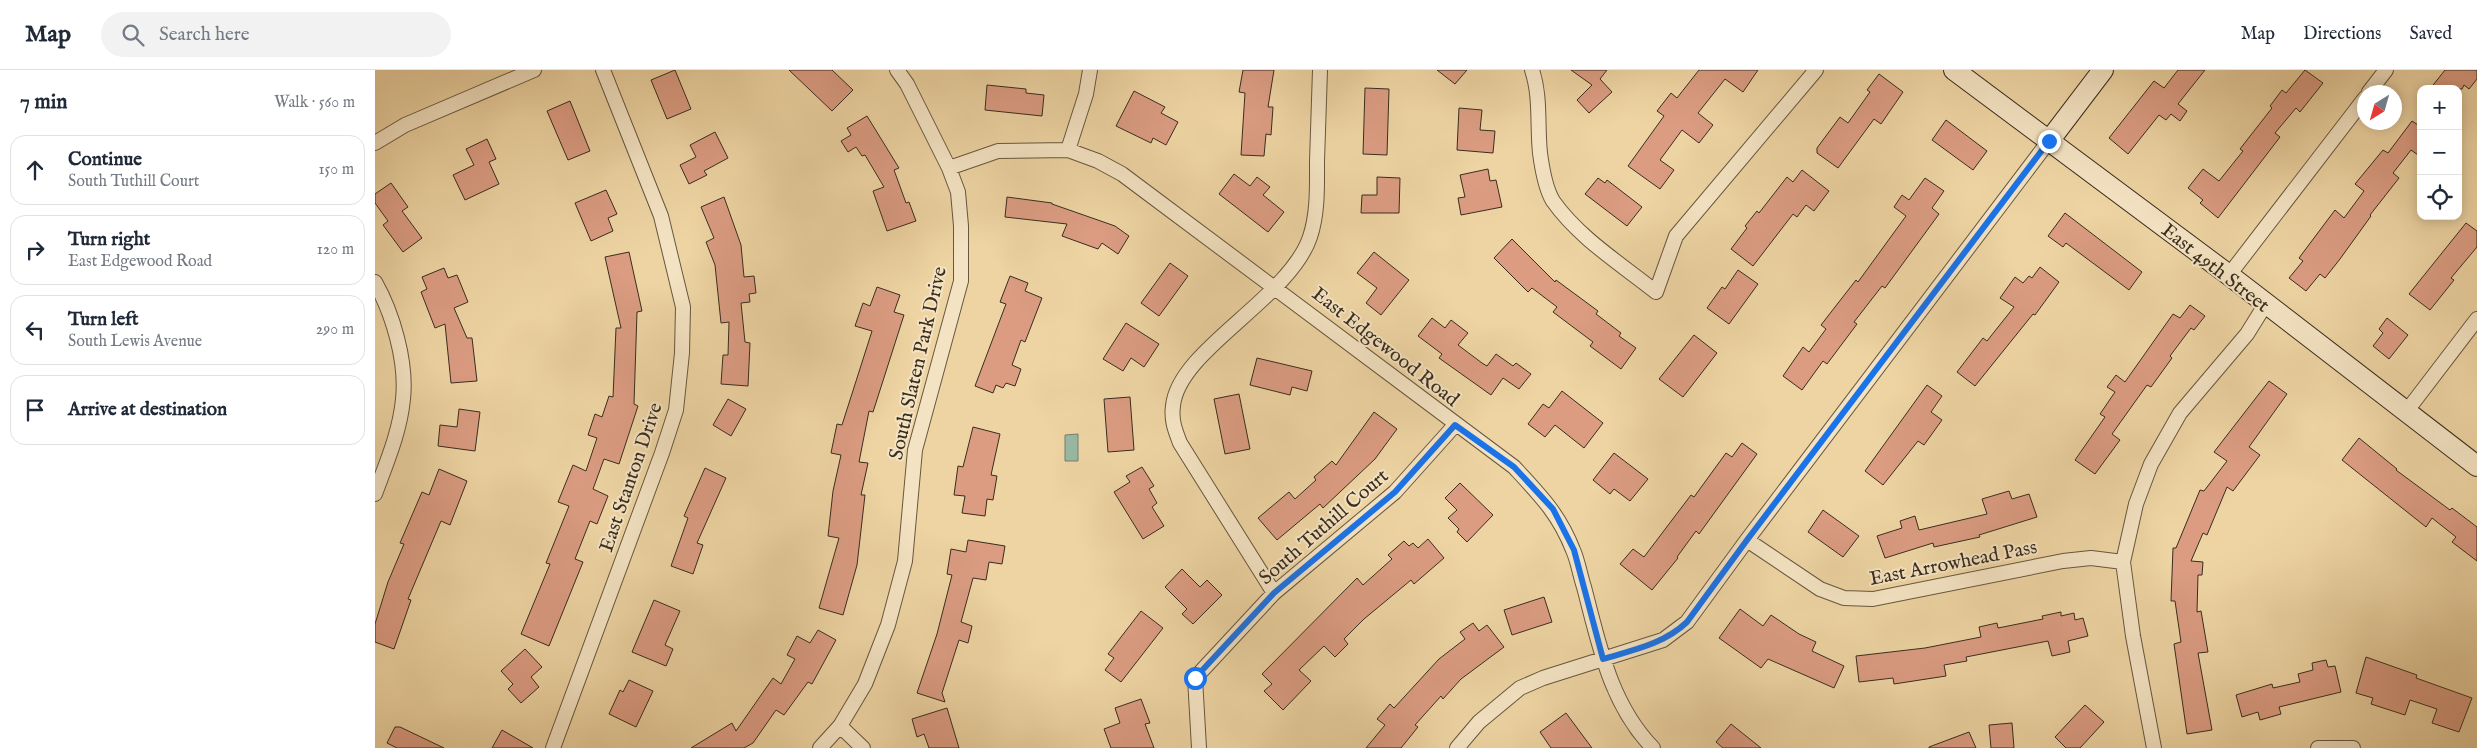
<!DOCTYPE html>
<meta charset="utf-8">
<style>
:root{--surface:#fff;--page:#f2f2f3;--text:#1f2937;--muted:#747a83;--line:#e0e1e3}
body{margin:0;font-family:"IM FELL English",serif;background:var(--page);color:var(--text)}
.controls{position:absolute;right:15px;top:15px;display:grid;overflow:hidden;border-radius:10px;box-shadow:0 2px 12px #0003}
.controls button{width:45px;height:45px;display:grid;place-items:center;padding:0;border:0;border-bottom:1px solid var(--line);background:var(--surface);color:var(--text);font:25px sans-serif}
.compass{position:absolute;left:1982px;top:15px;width:45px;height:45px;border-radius:50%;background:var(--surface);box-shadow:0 2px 12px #0003;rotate:217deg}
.stop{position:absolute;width:15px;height:15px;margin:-11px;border:4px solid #1a73e8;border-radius:50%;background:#fff}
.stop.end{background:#1a73e8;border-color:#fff;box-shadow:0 1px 5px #0008}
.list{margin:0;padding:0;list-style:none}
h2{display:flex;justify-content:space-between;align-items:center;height:65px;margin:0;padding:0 20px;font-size:21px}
h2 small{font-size:16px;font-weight:400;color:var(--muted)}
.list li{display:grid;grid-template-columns:32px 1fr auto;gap:15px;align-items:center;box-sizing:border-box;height:70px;margin:0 10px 10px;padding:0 10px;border:1px solid var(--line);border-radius:15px}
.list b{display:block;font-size:19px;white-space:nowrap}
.list p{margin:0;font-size:16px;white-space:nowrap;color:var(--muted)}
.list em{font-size:16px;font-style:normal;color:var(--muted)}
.icon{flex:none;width:28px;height:28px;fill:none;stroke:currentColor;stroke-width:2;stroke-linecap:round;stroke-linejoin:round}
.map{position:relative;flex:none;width:2102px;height:678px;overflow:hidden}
header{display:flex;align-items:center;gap:30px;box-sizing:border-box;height:70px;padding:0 25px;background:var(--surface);border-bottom:1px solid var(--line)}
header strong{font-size:24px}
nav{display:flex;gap:28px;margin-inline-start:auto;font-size:18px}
.search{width:350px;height:45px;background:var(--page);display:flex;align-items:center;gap:12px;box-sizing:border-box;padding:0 18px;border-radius:28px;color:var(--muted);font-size:19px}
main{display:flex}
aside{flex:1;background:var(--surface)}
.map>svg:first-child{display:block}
</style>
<header>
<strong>Map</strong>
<div class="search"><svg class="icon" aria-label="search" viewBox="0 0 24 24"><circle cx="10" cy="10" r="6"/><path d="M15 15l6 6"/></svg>Search here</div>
<nav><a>Map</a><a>Directions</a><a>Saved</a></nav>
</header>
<main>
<aside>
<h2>7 min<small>Walk · 560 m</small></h2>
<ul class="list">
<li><svg class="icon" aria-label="ahead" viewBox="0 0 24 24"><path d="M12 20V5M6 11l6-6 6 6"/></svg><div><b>Continue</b><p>South Tuthill Court</p></div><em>150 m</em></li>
<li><svg class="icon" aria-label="right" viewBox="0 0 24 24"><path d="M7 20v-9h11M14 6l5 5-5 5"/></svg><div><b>Turn right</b><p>East Edgewood Road</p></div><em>120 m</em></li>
<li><svg class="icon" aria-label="left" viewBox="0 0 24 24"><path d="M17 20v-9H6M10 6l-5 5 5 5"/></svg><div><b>Turn left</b><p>South Lewis Avenue</p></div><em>290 m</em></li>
<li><svg class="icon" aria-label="arrive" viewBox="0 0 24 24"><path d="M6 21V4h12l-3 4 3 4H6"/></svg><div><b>Arrive at destination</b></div></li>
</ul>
</aside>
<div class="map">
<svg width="2102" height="678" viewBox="0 0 2102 678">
<rect width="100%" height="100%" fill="#eed4a3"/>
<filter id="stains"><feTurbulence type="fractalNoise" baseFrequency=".004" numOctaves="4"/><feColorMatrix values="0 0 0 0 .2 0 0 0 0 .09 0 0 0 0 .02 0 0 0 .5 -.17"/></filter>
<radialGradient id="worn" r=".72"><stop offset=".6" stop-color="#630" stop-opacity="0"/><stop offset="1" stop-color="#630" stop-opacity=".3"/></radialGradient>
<path fill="#99b8a4" stroke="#73806e" d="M703,364V391H690V365Z"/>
<path fill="#db9c82" stroke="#392d1e" d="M300,0L316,39L292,49L276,10Z
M414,0H457L478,20L457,41Z
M868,0H899L893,37H898L896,65L891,64L889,86L866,85L870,23L864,22Z
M1062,0H1092L1080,14Z
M1196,0H1232L1225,9L1237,22L1214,43L1202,30L1217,15Z
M1324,0H1383L1368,22L1350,9L1323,43L1338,55L1324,73L1307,60L1285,90L1299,100L1285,119L1253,96L1289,46L1282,41L1296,23L1302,28Z
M1803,0H1830L1803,34L1812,41L1805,51L1796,44L1791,50L1784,45L1753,84L1734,68L1779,11L1789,18Z
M1930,0L1948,13L1925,42L1921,38L1900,63L1905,67L1843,148L1825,133L1828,130L1813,118L1828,99L1844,111L1868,81L1865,79L1897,38L1895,36L1907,20L1911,23Z
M2070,0H2102V9L2094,19L2089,15L2087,19H2055Z
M1504,4L1528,22L1506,54L1499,49L1463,98L1442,83V78L1465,47L1473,53L1495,22L1492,20Z
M612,15L651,19V23L669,25L667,46L610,40Z
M990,18L1014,19L1012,85L988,84Z
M759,21L790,37L786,43L803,52L791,75L778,68L776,73L741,56Z
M195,31L215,81L193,90L172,41Z
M1084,38L1107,40L1105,60L1120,61L1118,83L1082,80Z
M492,46L524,98L519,100L531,133L534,132L541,151L512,161L498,121L509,117L490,85L487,86L481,77L473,82L466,71L476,65L472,58Z
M1571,50L1612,81L1598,100L1557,70Z
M2037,51L2046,57V87L2036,80L2018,103L2024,108L1995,145L1996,146L1965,189L1950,208L1945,204L1931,221L1914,208L1928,191L1924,188L1960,140L1969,148L1989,121L1980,114L2008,80L2013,83Z
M340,62L353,88L329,101L332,105L314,114L305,95L321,87L315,75Z
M112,69L121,89L114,92L124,114L90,130L78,105L99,95L91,79Z
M1113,99L1115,111L1121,110L1127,137L1086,145L1083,128L1090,127L1085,105Z
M1427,100L1454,121L1439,141L1431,135L1422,147L1418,144L1378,196L1356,179L1372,158L1370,156L1382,141L1384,143L1412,107L1418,112Z
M859,104L875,116L882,107L895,117L888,125L909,142L893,162L844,124Z
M1002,107L1025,108L1024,143H986L987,125H1002Z
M1223,108L1230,113L1232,110L1267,137L1252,156L1210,124Z
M1550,108L1569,121L1557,138L1564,144L1510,218L1507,216L1479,252L1482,254L1452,294L1448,291L1427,320L1408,306L1428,277L1434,282L1451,259L1446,255L1481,210L1483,212L1531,146L1519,137L1527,125L1534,130Z
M16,113L33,137L27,141L47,168L28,182L8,155L13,151L0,133V124Z
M231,120L242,144L233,148L238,161L216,171L200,133Z
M349,127L366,175L369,207L379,206L381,223L374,224L375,232L366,233L370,272L375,273L373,316L346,314L348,285H353L354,252L346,253L340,195L331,172L339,168L326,137Z
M632,127L677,133V134L740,156L754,166L743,184L727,173L723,179L687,166L692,154L630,147Z
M1690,143L1767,202L1754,220L1691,173L1688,177L1673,166Z
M2091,153L2102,161V177L2076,208L2079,210L2055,240L2034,224Z
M1137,169L1180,212L1181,210L1223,241L1221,244L1246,263L1244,266L1261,278L1246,299L1215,276L1218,272L1178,242L1182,237L1157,218L1153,222L1119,188Z
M254,182L267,241L262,242L259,334L263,336L244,394L229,389L218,419L233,426L222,454L215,451L200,489L208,492L174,576L146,564L175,494L171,493L194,436L183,432L198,395L211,401L222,368L213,365L220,344L227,347L234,326L238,327L241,258H246L230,187Z
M999,182L1034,210L1006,245L991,233L1002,218L982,203Z
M795,193L813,206L784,246L766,233Z
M1665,197L1684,212L1660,245L1658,244L1600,316L1582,302L1608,268L1612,271L1639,237L1625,228L1640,207L1648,213L1654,206L1657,208Z
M69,198L73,208L82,205L93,232L79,238L92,268H97L102,311L76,313L70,254L60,258L46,222L52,219L47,207Z
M1363,200L1383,214L1354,254L1332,238L1347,217L1350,219Z
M635,206L653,213L650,221L667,228L650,272L646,270L637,295L646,299L640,316L631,313L628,318L621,315L618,323L600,316L631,234L625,232Z
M502,217L525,225L519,242L529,245L498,342L494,341L484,392L493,393L486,425H490L482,495L468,545L444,538L464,468L453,466L458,421L466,385L456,383L462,354L467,355L497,261L480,256L488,233L495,236Z
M1815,235L1830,246L1819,260L1816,258L1795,286L1797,288L1776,317L1772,315L1737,364L1745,370L1720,404L1700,390L1730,347L1725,344L1740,322L1732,317L1741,305L1750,312L1798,244L1805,248Z
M1057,248L1070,258L1076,250L1093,263L1083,275L1107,293L1112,296L1121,284L1138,296L1141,293L1156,304L1144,319L1128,308L1116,325L1064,288L1067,284L1043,266Z
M2012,248L2033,265L2014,289L1998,276L2008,263L2004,259Z
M751,253L784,274L769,297L756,288L748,301L728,289Z
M1319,265L1342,283L1308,327L1284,309Z
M882,288L937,301L932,321L917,317L915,325L875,315Z
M1894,311L1912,324L1874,377L1885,385L1858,421L1852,417L1832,465L1828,463L1816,491L1828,492L1827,505H1823L1822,542L1826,541L1833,582L1823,583L1837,660L1812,664L1799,574L1806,572L1800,531H1796L1798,478H1801L1825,420L1829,421L1852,391L1839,382Z
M1552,315L1567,326L1556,342L1567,350L1549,375L1543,371L1508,415L1490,401Z
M1187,321L1228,353L1209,378L1180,355L1170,367L1153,354L1168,334L1174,338Z
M864,324L875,379L850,384L839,329Z
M755,327L759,380L733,382L729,329Z
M353,329L371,339L356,366L338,355Z
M84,339L105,342L100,381L63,376L65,355L82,357Z
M999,342L1022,359L1000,389L948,438L945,434L902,470L883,448L914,422L920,429L941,410L939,407L957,391L961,395Z
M598,357L625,364L616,405L622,406L618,430L612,429L610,446L587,443L590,426L579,425L583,396L588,397Z
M1984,368L2022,399L2021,400L2075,440L2077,438L2102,457V491L2077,472L2081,467L2057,448L2051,457L1967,390Z
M1367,373L1382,384L1324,464L1321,461L1302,487L1303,488L1277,520L1245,494L1258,479L1269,487L1316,425L1319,427L1351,383L1357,387Z
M1239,383L1273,409L1255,431L1239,419L1235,424L1218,410Z
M767,397L779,416L774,419L782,433L777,437L789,456L768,469L739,422L755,412L751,406Z
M330,398L351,408L322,473L328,475L318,504L296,496L313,448L309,446Z
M64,399L92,411L75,455L66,451L33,529L36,530L19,579L0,572V554L13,512L29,474L25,473L47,422L54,425Z
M1085,413L1118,445L1092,472L1082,462L1084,459L1073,448L1082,440L1070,428Z
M1634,421L1637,429L1654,424L1662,447L1604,465L1605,467L1559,477L1558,473L1510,488L1502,466L1527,458L1525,451L1540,446L1544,460L1612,444L1607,429Z
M1448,440L1484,466L1468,487L1433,462Z
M1053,469L1069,488L1039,514L1036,510L989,549L969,569L973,574L960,587L949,576L924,600L936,611L908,640L889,621L897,614L887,604L982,508L988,515L1017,489L1013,485L1029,471L1034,476L1038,473L1043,478Z
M593,470L630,476L627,494L614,492L611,510L598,508L586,552L597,556L593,573L584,570L567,623L570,632L542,623L562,564L577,505L572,504L576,479L591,482Z
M807,499L825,517L832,510L847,525L818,554L807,544L812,539L790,517Z
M1169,527L1177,552L1137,565L1129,540Z
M279,530L305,541L290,575L298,579L291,596L257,582Z
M1365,539L1388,556L1396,545L1424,564L1441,572L1437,581L1469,596L1459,618L1393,589L1386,598L1344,568Z
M766,541L788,558L746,612L730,600L739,588L733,584Z
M1686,542V546L1699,543L1700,550L1708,548L1713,566L1693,571L1695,582L1677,586L1673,571L1591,587L1592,591L1569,595L1571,606L1519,614L1518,608L1484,612L1481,586L1550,578L1606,567L1604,557L1622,553L1623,558L1668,549L1667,546Z
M1098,553L1104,561L1112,555L1129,577L1086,609L1068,629L1066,626L1040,655L1043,657L1026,678H991L1010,655L1002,649L1015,634L1019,638L1064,589L1090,569L1085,562Z
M443,560L461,570L437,614L433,612L409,645L401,640L378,673L369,678H316L357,653L361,661L398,608L406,614L420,589L412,585L422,566L435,573Z
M150,579L167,597L156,607L164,617L146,633L133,619L138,614L126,601Z
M1991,587L2042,605L2041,608L2097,628L2084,662L2057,653L2062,639L2035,630L2030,645L1996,634L1998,628L1981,623Z
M1951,590L1953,597L1960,596L1966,622L1904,637L1906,644L1885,650L1883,642L1867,647L1861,625L1897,614L1898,618L1925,612L1923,604L1938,600L1937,593Z
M254,610L278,621L261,657L234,644L245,620L248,622Z
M766,629L775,653L770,654L779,678H736L729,659L745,653L740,638Z
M1710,635L1729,652L1705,678H1691L1680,667Z
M572,638L584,678H554L549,664L542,667L537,649Z
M1191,643L1217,678H1176L1165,662Z
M1637,653L1639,678H1616L1614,655Z
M1356,654L1386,678H1348L1341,672Z
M20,657H25L69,678H22L12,673Z
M127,660L158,678H117Z
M1594,662L1601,678H1554V677Z"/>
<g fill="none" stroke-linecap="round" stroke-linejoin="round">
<defs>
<path id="street" d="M1157,0C1166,27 1162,55 1165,83C1167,98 1170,118 1178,131C1204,168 1246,194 1281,222L1301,166L1441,0
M1994,22L2011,0
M0,73L30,55L159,0
M693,80L711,24L715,0
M574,98L623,81L693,80L723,91L747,104L1139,397C1165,425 1184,444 1198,480C1203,491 1205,505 1209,517C1224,574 1235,634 1278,678
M1854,205L1990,28
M0,212C18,244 32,292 28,329C25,362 11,394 0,424
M2031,342L2102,249
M1372,470L1445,519L1469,528L1498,529L1688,491L1716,488L1748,492
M899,523L805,373C800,360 796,350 798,336C803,280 914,229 935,167C943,143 942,116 942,91C943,61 944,30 945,0
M465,656L488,678
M178,678L287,383L301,340L307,283L308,237L286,146L228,0
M445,678L465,656L490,614L513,555L530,491L540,380L586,211V156L583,122L574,98L532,14L522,0
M824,678L820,608L899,523L1020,422L1080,355
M1082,678L1104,652L1145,618L1168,608L1288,570L1312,552L1372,470L1674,71
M1779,678L1758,566L1748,492L1761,434L1776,394L1805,343L1872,264L1890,235
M1943,678H1978"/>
<path id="secondary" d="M1579,0L1854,205L2102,396
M1674,71L1728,0"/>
</defs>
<use href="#street" stroke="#66573f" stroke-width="16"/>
<use href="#secondary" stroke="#392d1e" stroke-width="22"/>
<use href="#street" stroke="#f4e3c3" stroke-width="14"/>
<use href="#secondary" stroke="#f4e3c3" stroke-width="20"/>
</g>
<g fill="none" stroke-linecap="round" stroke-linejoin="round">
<path stroke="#1a73e8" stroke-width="6" d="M820,608L899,523L1020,422L1080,355L1139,397L1178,439L1199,480L1228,589C1258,580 1289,574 1312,552L1372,470L1674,71"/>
</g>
<g text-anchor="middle" stroke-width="4" stroke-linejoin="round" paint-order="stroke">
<g font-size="20" fill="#392d1e" stroke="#f4e3c3">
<text transform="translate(1841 197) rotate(38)" y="7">East 49th Street</text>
<text transform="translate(1011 276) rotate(38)" y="7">East Edgewood Road</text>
<text transform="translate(542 293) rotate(-77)" y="7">South Slaten Park Drive</text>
<text transform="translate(255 407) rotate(-71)" y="7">East Stanton Drive</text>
<text transform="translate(948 456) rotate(-41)" y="7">South Tuthill Court</text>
<text transform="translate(1578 492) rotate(-11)" y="7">East Arrowhead Pass</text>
</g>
</g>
<rect width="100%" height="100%" filter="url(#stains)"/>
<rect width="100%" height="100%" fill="url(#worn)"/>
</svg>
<div class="controls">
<button>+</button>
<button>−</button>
<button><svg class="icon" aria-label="locate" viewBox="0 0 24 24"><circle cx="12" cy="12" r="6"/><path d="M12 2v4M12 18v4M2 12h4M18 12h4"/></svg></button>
</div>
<svg class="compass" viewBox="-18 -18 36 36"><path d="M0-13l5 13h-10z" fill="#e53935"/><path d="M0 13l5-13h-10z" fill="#747a83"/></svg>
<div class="stop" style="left:820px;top:608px"></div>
<div class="stop end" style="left:1674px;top:71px"></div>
</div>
</main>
